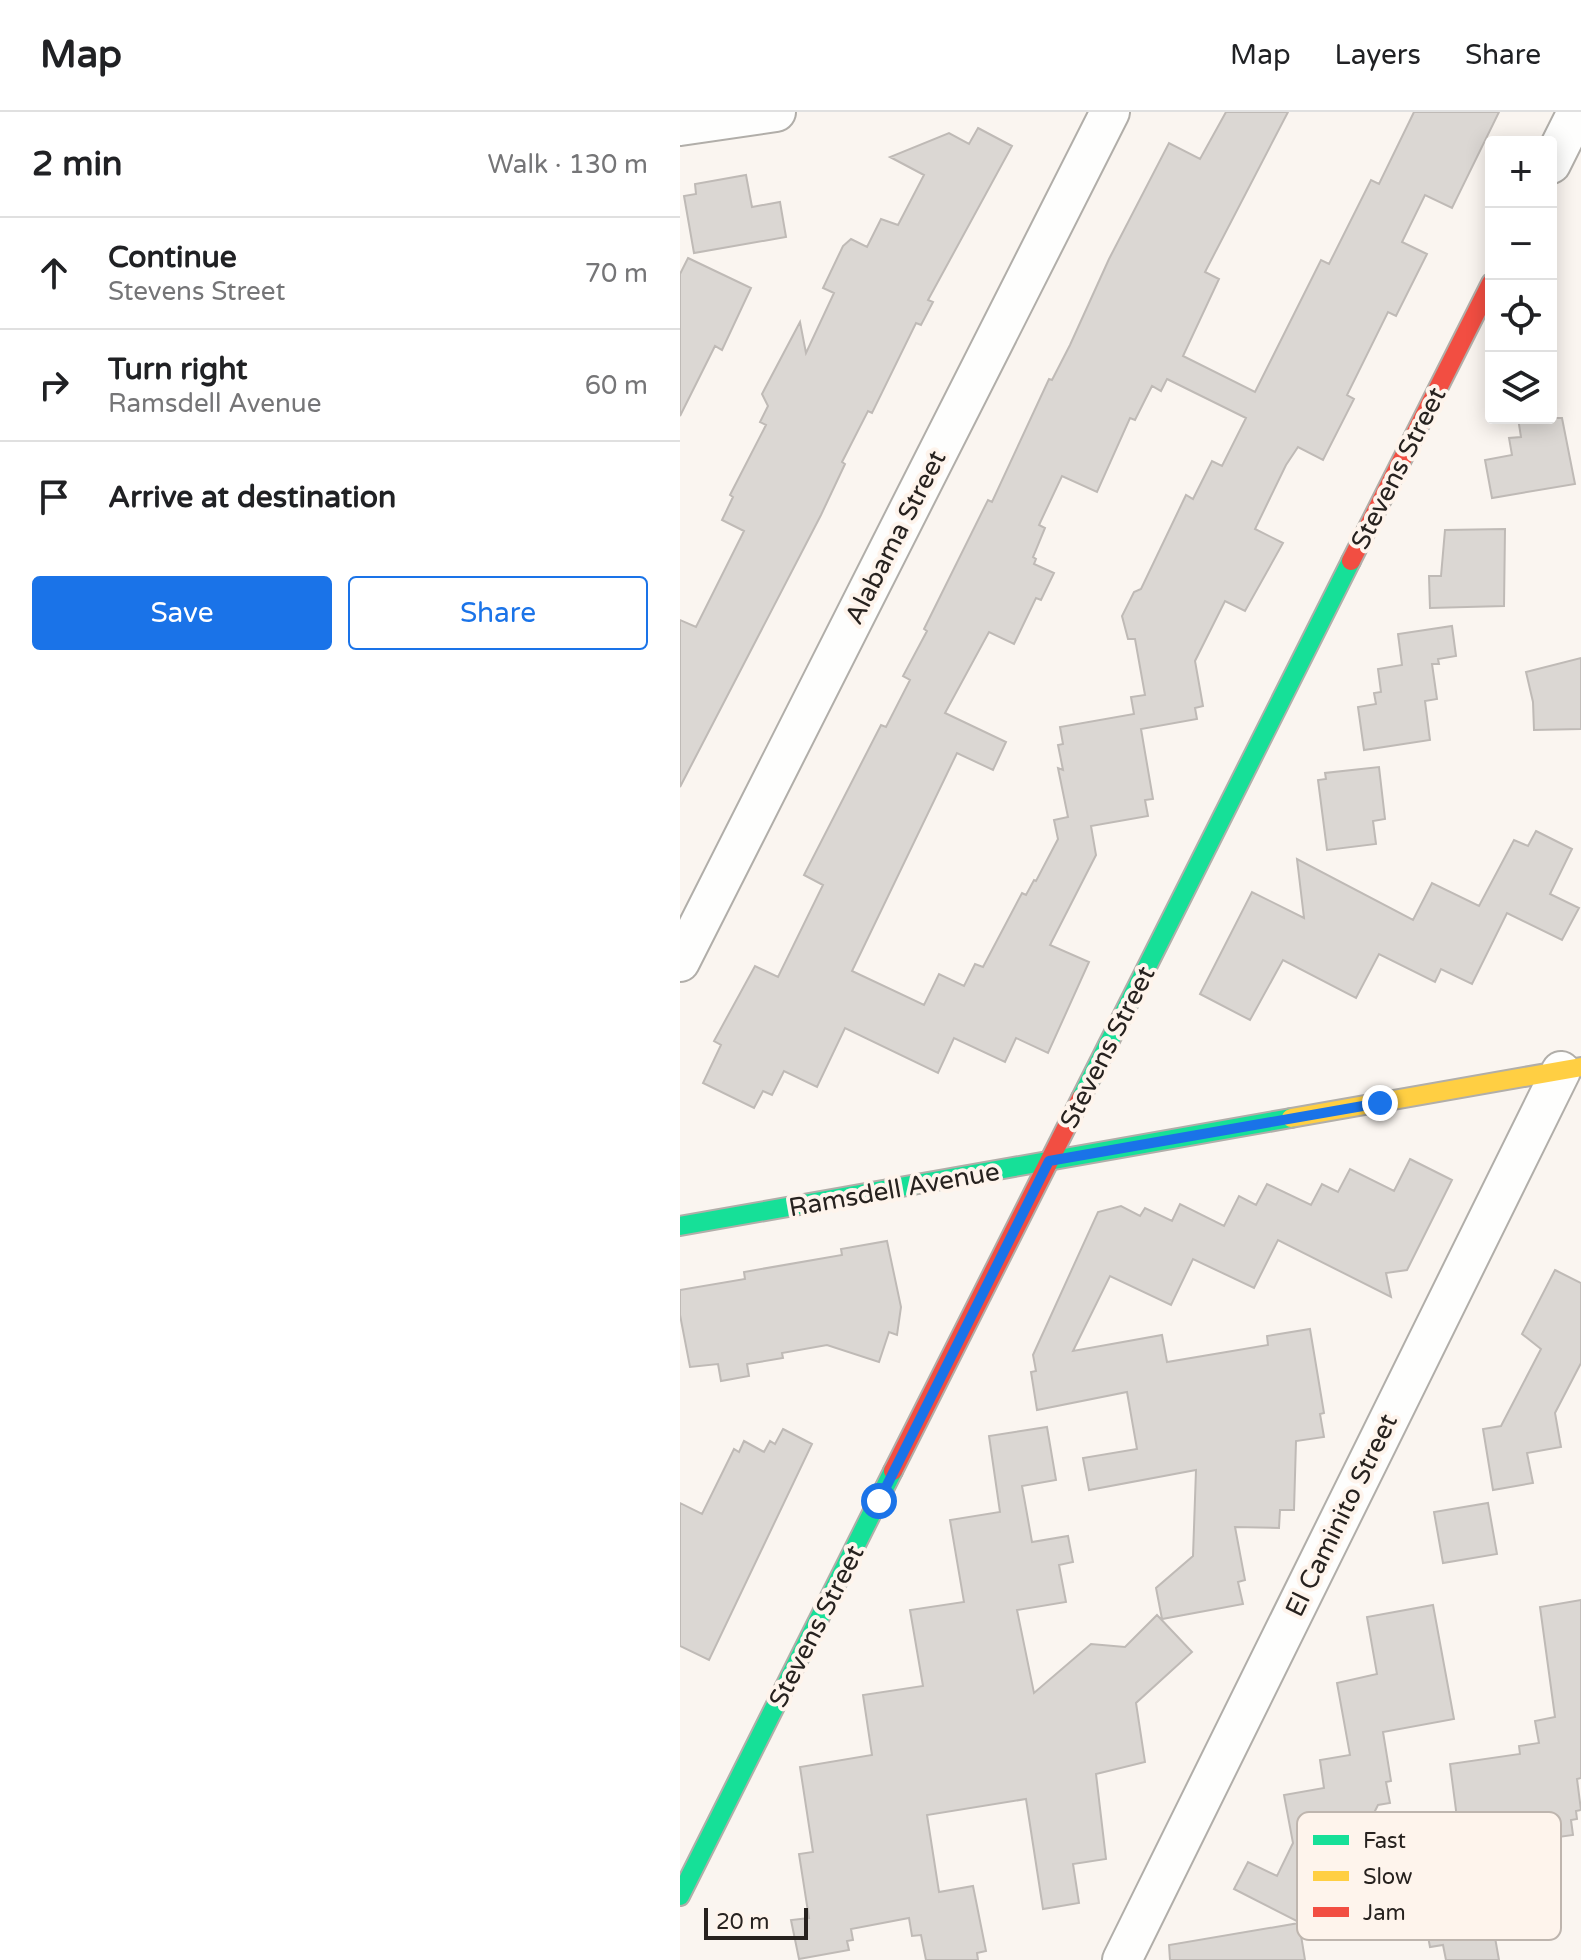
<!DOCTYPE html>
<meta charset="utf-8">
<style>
:root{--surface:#fff;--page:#f6f6f6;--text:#202124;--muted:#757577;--line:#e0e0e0;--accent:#1a73e8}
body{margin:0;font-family:"Varela Round",sans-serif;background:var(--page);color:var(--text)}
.controls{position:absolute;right:24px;top:24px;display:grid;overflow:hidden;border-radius:8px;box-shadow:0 4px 20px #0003}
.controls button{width:72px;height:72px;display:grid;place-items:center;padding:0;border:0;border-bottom:2px solid var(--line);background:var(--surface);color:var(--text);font:40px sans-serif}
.scale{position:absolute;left:24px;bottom:20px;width:104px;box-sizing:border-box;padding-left:8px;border:4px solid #27221f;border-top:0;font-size:22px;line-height:28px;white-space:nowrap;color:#27221f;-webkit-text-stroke:6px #fef4ec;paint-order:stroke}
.stop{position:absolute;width:24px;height:24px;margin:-18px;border:6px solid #1a73e8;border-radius:50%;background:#fff}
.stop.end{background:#1a73e8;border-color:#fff;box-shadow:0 2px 8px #0008}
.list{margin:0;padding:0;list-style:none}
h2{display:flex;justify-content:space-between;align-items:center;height:104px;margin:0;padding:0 32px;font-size:34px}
h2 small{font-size:26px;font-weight:400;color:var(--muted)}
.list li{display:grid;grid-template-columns:52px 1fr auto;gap:24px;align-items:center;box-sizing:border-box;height:112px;padding:0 32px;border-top:2px solid var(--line)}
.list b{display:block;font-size:30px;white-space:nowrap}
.list p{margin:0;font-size:26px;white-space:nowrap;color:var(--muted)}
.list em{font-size:26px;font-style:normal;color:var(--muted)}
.actions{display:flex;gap:16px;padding:24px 32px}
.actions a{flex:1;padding:18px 0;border:2px solid var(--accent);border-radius:8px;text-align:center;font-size:28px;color:var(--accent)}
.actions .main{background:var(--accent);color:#fff}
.icon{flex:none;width:44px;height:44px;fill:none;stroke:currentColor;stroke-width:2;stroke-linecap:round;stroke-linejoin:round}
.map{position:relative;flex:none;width:901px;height:1848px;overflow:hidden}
header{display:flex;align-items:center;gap:48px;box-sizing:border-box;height:112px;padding:0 40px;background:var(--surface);border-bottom:2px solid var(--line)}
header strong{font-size:38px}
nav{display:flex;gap:44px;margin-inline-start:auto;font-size:28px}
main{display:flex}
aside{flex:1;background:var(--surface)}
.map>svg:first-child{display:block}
</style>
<header>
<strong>Map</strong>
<nav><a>Map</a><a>Layers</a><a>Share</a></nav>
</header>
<main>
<aside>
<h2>2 min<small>Walk · 130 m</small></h2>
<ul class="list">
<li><svg class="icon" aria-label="ahead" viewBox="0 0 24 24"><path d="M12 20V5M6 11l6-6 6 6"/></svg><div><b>Continue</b><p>Stevens Street</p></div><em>70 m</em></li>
<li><svg class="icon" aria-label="right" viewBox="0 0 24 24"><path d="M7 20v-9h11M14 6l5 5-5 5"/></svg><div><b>Turn right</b><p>Ramsdell Avenue</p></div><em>60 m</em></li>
<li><svg class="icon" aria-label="arrive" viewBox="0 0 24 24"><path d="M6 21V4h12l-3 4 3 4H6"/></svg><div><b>Arrive at destination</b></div></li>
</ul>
<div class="actions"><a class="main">Save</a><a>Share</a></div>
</aside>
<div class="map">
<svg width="901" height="1848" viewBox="0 0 901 1848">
<rect width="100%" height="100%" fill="#faf5f0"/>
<path fill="#dbd7d3" stroke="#bfbab6" stroke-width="2" fill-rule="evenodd" d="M546,0H608L525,160L539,167L503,244L575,280L641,148L649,152L691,68L699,72L734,0H819L772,96L745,83L722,130L747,142L716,204L708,200L667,283L674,287L643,348L618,335L606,353L575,417L603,431L565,499L545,489L515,549L523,594L515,596L517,607L461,617L473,687L465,688L468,704L411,714L416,743L370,833L409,850L368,941L336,926L325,950L274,926L258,961L165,916L137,975L104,959L92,983L83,979L74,996L23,971L41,933L34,929L75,854L98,865L143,773L124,763L201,613L206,615L230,568L223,564L247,519L244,517L308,388L312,390L369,267L372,268L390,233L429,147L489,31L520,47ZM487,267L566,306L542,354L532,349L513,387L506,383L461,477L454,480L442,504L448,527H455L465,583L451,585L454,602L380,615L383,632L378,633L383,658L378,656L388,705L374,708L378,727L356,769L354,768L346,783L342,781L303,855L295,852L284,874L259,862L244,893L172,859L277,641L313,658L326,630L265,601L309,520L334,532L356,486L361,488L374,461L354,452L356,447L353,445L365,416L359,413L382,364L417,380L450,306L455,308L472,274L481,279Z
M298,16L332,34L248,188L253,190L241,213L236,211L192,301L188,299L162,350L165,352L141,403L0,675V508L16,515L64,419L42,408L53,385L50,383L86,313L80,310L88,294L82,282L120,210L126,241L154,181L143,176L163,134L171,127L187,135L201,107L218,113L244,63L210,45L269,21L289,32Z
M66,63L72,95L100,90L106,125L14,141L4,84L16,82L15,72Z
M8,146L71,176L42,238L35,234L0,304V162Z
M838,306H882L895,372L812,386L805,348L832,343L829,326L841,325Z
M825,417L824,494L750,496L749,464H761L765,418Z
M772,514L776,544L758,547L759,552H752L757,587L745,589L750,628L684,638L678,595L696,592L694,581L701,580L698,557L722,553L718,522Z
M901,546V617L854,618L853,590L846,560Z
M699,655L705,707L693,709L696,732L647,738L638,668L646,667L645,661Z
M856,719L892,737L870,782L899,796L882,828L827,801L792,872L761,857L755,870L699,842L676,886L603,848L570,908L520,882L572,780L624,806L617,747L733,808L752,771L799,794L834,728L848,734Z
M730,1047L772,1068L727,1158L706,1161L711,1185L598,1128L574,1176L513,1147L491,1193L430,1164L393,1239L482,1223L487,1250L588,1233L587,1224L630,1217L644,1301L640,1302L644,1325L616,1329L614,1398H600L599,1416L555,1415L565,1468L558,1470L563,1492L482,1507L476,1476L513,1444L516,1358L409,1378L403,1346L457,1337L447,1280L357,1298L351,1260L356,1259L353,1243L418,1100L441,1094L460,1104L465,1096L492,1109L500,1092L544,1114L559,1084L576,1093L587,1072L631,1093L642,1072L658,1080L670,1057L714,1079Z
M207,1129L221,1195L217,1223L209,1220L199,1250L147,1233L102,1241L103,1246L67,1252L69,1264L41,1269L38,1252L10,1255L0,1203V1178L65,1167L64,1160L162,1143L161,1137Z
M875,1158L901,1171V1251L875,1301L881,1335L847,1341L853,1371L813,1378L803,1317L821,1314L861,1237L842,1222Z
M367,1315L376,1368L342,1374L352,1430L388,1424L393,1450L379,1453L386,1490L337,1498L354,1581L411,1532L445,1535L477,1503L512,1540L456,1591L465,1650L416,1662L426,1747L393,1752L399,1791L363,1797L346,1687L247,1703L259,1780L293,1774L306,1839L297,1841L298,1848H246L241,1823L232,1824L229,1806L171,1817L173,1828L167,1829L169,1838L119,1847L111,1808L129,1806L119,1742L133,1740L120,1655L192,1643L183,1583L243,1574L230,1498L284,1490L270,1408L320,1400L309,1324Z
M103,1317L132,1332L29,1548L0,1534V1391L22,1402L54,1337L59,1340L64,1329L84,1340L90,1329L95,1332Z
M808,1391L817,1442L763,1451L754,1400Z
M901,1488V1666L897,1667L901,1698L896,1699L897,1707L891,1708L893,1723L850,1729L863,1803L859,1804L861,1812L814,1820L819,1848H766L763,1833L750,1835L738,1771L770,1766L765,1731L780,1729L770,1652L840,1642L839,1634L859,1631L855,1609L875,1605L860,1495Z
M753,1493L774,1607L703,1620L711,1669L706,1670L710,1691L698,1693L651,1787L698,1778L680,1820L650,1826L554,1777L568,1750L597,1764L613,1731L604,1683L644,1676L640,1648L670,1643L657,1571L697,1562L687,1505Z
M619,1811L625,1848H490L489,1833Z"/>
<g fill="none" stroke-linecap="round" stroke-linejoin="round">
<defs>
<path id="street" d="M0,14L96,0
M871,52L897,0
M0,850L430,0
M442,1848L881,959"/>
<path id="fast" d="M401,986L671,449
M0,1114L611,1006
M0,1784L213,1359"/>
<path id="slow" d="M611,1006L901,955"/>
<path id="jam" d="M671,449L811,171
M213,1359L401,986"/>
</defs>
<use href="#street" stroke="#b1aea9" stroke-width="42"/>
<use href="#fast" stroke="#b1aea9" stroke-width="22"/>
<use href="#slow" stroke="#b1aea9" stroke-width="22"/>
<use href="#jam" stroke="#b1aea9" stroke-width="22"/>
<use href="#street" stroke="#fefefd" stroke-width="38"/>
<use href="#fast" stroke="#16e098" stroke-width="18"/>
<use href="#slow" stroke="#ffcf43" stroke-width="18"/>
<use href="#jam" stroke="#f24e42" stroke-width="18"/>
</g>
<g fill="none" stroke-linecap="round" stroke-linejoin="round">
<path stroke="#1a73e8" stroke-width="10" d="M199,1389L369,1049L700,991"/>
</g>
<g text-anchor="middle" stroke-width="8" stroke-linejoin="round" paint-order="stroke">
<g font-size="26" fill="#27221f" stroke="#fef4ec">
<text transform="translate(718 356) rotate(-63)" y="9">Stevens Street</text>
<text transform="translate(215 425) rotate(-63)" y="9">Alabama Street</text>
<text transform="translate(427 935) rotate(-63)" y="9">Stevens Street</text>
<text transform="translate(214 1077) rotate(-10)" y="9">Ramsdell Avenue</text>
<text transform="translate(661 1403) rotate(-64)" y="9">El Caminito Street</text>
<text transform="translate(136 1514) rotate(-63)" y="9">Stevens Street</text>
</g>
</g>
<rect x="617" y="1700" width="264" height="128" rx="12" fill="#fef4ec" stroke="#beb5ae" stroke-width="2"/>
<rect x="633" y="1723" width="36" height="10" fill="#16e098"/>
<rect x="633" y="1759" width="36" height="10" fill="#ffcf43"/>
<rect x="633" y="1795" width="36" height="10" fill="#f24e42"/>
<g font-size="22" fill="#27221f">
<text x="683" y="1736">Fast</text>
<text x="683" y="1772">Slow</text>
<text x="683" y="1808">Jam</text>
</g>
</svg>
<div class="controls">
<button>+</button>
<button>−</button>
<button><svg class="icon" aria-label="locate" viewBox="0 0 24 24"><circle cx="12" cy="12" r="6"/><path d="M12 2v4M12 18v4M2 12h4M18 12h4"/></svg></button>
<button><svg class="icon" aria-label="layers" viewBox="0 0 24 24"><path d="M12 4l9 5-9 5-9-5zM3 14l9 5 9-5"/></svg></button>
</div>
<div class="scale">20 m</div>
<div class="stop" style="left:199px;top:1389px"></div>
<div class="stop end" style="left:700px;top:991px"></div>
</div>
</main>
